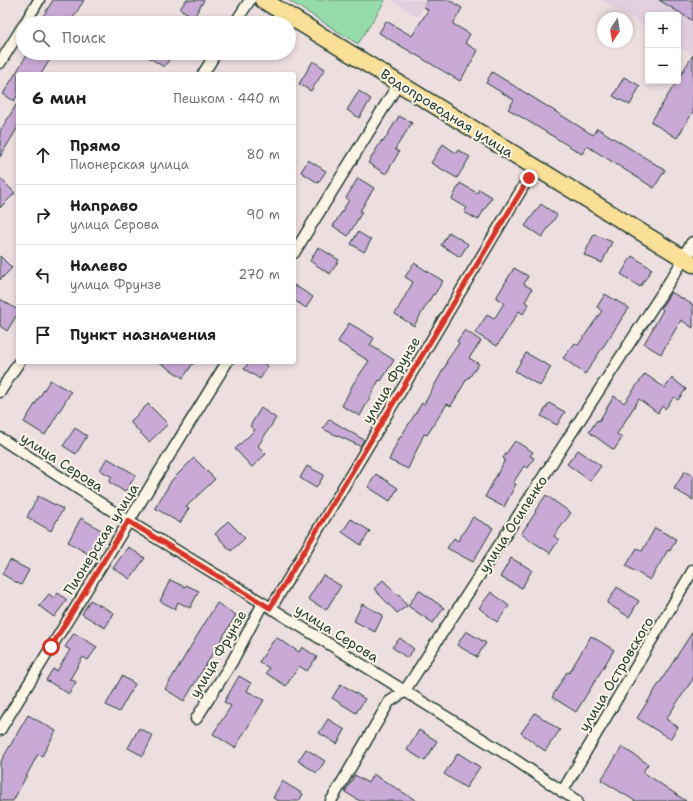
<!DOCTYPE html>
<html lang="ru">
<meta charset="utf-8">
<style>
:root{--surface:#fff;--page:#f2f2f2;--text:#202124;--muted:#757577;--line:#e0e0e0}
body{margin:0;font-family:"Shantell Sans",sans-serif;background:var(--page);color:var(--text)}
.controls{position:absolute;right:12px;top:12px;display:grid;overflow:hidden;border-radius:4px;box-shadow:0 2px 6px #0003}
.controls button{width:36px;height:36px;display:grid;place-items:center;padding:0;border:0;border-bottom:1px solid var(--line);background:var(--surface);color:var(--text);font:20px sans-serif}
.compass{position:absolute;left:597px;top:12px;width:36px;height:36px;border-radius:50%;background:var(--surface);box-shadow:0 2px 6px #0003;rotate:192deg}
.stop{position:absolute;width:12px;height:12px;margin:-9px;border:3px solid #d93025;border-radius:50%;background:#fff}
.stop.end{background:#d93025;border-color:#fff;box-shadow:0 1px 4px #0008}
.list{margin:0;padding:0;list-style:none}
h2{display:flex;justify-content:space-between;align-items:center;height:52px;margin:0;padding:0 16px;font-size:17px}
h2 small{font-size:13px;font-weight:400;color:var(--muted)}
.list li{display:grid;grid-template-columns:26px 1fr auto;gap:12px;align-items:center;box-sizing:border-box;height:60px;padding:0 16px;border-top:1px solid var(--line)}
.list b{display:block;font-size:15px;white-space:nowrap}
.list p{margin:0;font-size:13px;white-space:nowrap;color:var(--muted)}
.list em{font-size:13px;font-style:normal;color:var(--muted)}
.icon{flex:none;width:22px;height:22px;fill:none;stroke:currentColor;stroke-width:2;stroke-linecap:round;stroke-linejoin:round}
.map{position:relative;flex:none;width:693px;height:801px;overflow:hidden}
.search{position:absolute;background:var(--surface);box-shadow:0 2px 6px #0003;left:16px;top:16px;width:280px;height:44px;display:flex;align-items:center;gap:10px;box-sizing:border-box;padding:0 14px;border-radius:22px;color:var(--muted);font-size:15px}
.panel{position:absolute;background:var(--surface);box-shadow:0 2px 6px #0003;left:16px;top:72px;width:280px;height:292px;border-radius:4px}
.map>svg:first-child{display:block}
</style>
<div class="map">
<svg width="693" height="801" viewBox="0 0 693 801">
<rect width="100%" height="100%" fill="#eddee0"/>
<filter id="ink" filterUnits="userSpaceOnUse"><feTurbulence type="fractalNoise" baseFrequency=".025" numOctaves="2"/><feDisplacementMap in="SourceGraphic" scale="8" xChannelSelector="R" yChannelSelector="G"/><feConvolveMatrix kernelMatrix="1 2 1 2 8 2 1 2 1" color-interpolation-filters="sRGB"/></filter>
<g filter="url(#ink)">
<path fill="#e2cedd" d="M391,0H428L417,17Z
M601,0H693V55L678,46V15H648V28Z"/>
<path fill="#95dcaa" stroke="#5a8c6f" d="M288,0H383L385,1L358,44Z"/>
<path fill="#c9aad6" stroke="#1f3d34" d="M53,0H84L70,23H50L42,18Z
M186,0H204L194,17L180,9Z
M428,0H449L462,8L453,24L470,34L465,43L478,51L460,81L379,33L386,21L412,36L428,10L424,7Z
M659,0H693V21Z
M28,53H54L41,74H18V94L14,101L3,94Z
M142,53H174L164,67Z
M693,55V112L677,138L651,122L677,81H678V79Z
M313,61L325,69L311,91L299,84Z
M492,72L593,135L597,128L665,170L654,188L587,146L582,154L508,109L514,100L486,83Z
M624,77L640,86L630,105L613,96Z
M359,91L371,99L359,118L347,110Z
M18,102V127L0,157V131Z
M399,116L412,123L395,149L399,152L386,174L368,163L382,140L383,142Z
M443,144L456,153L458,150L470,157L457,178L431,163Z
M308,160L326,171L318,183L301,172Z
M0,178L15,193L0,208Z
M358,178L374,188L360,211L362,212L348,236L333,226L349,200L346,198Z
M460,183L477,193L479,189L492,197L478,220L464,212L467,208L452,199Z
M541,204L557,215L542,237L525,226Z
M358,232L371,240L364,252L351,244Z
M449,232L468,244L460,257L441,245Z
M594,234L612,242L602,263L584,255Z
M318,247L339,260L330,274L310,261Z
M0,256L12,268L0,280Z
M632,256L652,269L640,287L621,274Z
M414,263L443,281L434,295L433,294L414,326L395,314L413,282L405,277Z
M514,268L528,276L524,284L532,289L525,302L529,304L523,314L519,311L497,346L475,333L487,315L494,319L504,303L496,298Z
M294,285L313,297L306,308L294,300Z
M671,292L693,305V328L681,320L661,354L644,344L663,310L661,308Z
M605,294L629,308L585,374L563,358L575,343L578,345L602,311L597,307Z
M0,299L18,310V313L7,331L0,326Z
M349,323L374,338L370,345L394,360L381,381L379,380L360,416L342,406L353,384L369,361L338,342Z
M465,330L481,341L469,358L479,364L469,378L468,377L451,406L447,404L427,435L424,434L408,469L389,460L399,438H400L422,403L424,404L447,363L446,362L459,343L457,341Z
M526,353L551,367L540,386L515,371Z
M159,362H194L183,378Z
M249,362H262L268,366L260,379L244,369Z
M645,374L665,388L672,378L686,389L678,400L674,397L665,409L662,406L658,413L639,399L617,434L622,438L614,450L589,432L597,420L599,421L614,396L624,403Z
M50,380L71,392L45,435L24,422Z
M549,403L565,412L557,425L541,416Z
M148,404L168,424L149,442L130,422Z
M261,408L276,418L258,446L266,454L252,467L235,449L255,430L250,426Z
M329,419L364,440L360,446L323,429Z
M75,428L87,436L76,454L63,446Z
M515,441L533,452L530,456L534,458L528,468L524,466L513,483L516,484L504,507L485,497L505,460L503,458Z
M578,450L601,466L590,481L567,464Z
M107,458L136,475L125,492L109,482L112,477L100,470Z
M194,458L215,479L186,507L189,508L180,523L155,508L172,480Z
M307,466L324,475L316,488L300,478Z
M685,471L693,476V500L674,489Z
M376,474L398,488L390,501L368,487Z
M546,495L571,513L554,536L559,540L550,553L521,534L536,512L535,511Z
M38,496L63,509L51,531L27,517Z
M473,517L493,528L473,562L447,548L454,538L458,541Z
M81,518L104,532L90,555L68,542Z
M351,519L370,531L361,545L342,532Z
M228,521L245,538L231,551L215,534Z
M655,528L676,539L670,551L668,550L650,580L626,566L637,548L642,551Z
M128,547L145,558L130,579L113,568Z
M511,558L532,570L522,588L500,577Z
M10,560L29,570L21,585L2,574Z
M323,575L341,586L326,610L308,599Z
M170,580L185,587L186,585L199,591L190,608L178,602L175,609L160,601Z
M383,580L398,595L399,594L407,606L397,613L374,589Z
M617,587L639,601L629,617L607,603Z
M419,590L444,608L433,623L408,606Z
M491,592L509,606L497,622L479,608Z
M58,593L67,600L54,617L39,606L49,594L54,598Z
M90,600L114,613L105,628L82,614Z
M217,603L236,615L184,701L165,689Z
M362,604L383,615L375,632L354,621Z
M466,631L486,643L477,657L457,645Z
M693,631V679L666,719L678,727L670,739L637,718Z
M74,633L97,647L88,660L83,657L70,679L76,682L69,694L46,680L53,669L57,671L70,650L65,647Z
M591,636L614,650L576,712L552,697L567,672L569,673Z
M276,637L299,652L302,647L317,657L307,671L299,666L286,686L266,673L269,668L259,662Z
M400,638L414,649L407,658L392,647Z
M122,676L135,684L119,712L106,705Z
M239,676L251,683L247,691L264,700L235,748L213,734L231,706L224,702Z
M341,684L365,699L356,713L332,698Z
M535,713L560,730L545,751L521,733Z
M28,715L56,731L42,756L38,754L13,801H0V763Z
M328,719L345,730L337,744L319,733Z
M139,728L153,736L143,756L128,748Z
M419,730L437,741L425,761L407,750Z
M622,747L648,764L643,772L686,801H635L601,780Z
M306,749L325,761L317,773L298,761Z
M458,753L480,767L466,788L444,774Z
M373,774L417,801H360L345,792L355,775L368,783Z
M282,781L303,794L299,801H279L273,798Z"/>
<g fill="none" stroke-linecap="round" stroke-linejoin="round">
<defs>
<path id="street" d="M25,23L39,0
M235,23L250,0
M0,63L23,26
M203,74L216,53
M294,253L399,83
M0,392L19,362
M0,438L128,521L271,608L503,752L577,801
M271,608L535,167
M196,719L232,662L263,603
M0,730L227,362
M562,792L693,570
M331,801L389,702L404,692L684,259"/>
<path id="secondary" d="M684,259L693,244"/>
<path id="primary" d="M263,0L693,264"/>
</defs>
<use href="#street" stroke="#1f3d34" stroke-width="13"/>
<use href="#secondary" stroke="#1f3d34" stroke-width="17"/>
<use href="#primary" stroke="#1f3d34" stroke-width="19"/>
<use href="#street" stroke="#fcf5e5" stroke-width="10"/>
<use href="#secondary" stroke="#fcf5e5" stroke-width="14"/>
<use href="#primary" stroke="#fadf96" stroke-width="16"/>
</g>
</g>
<g fill="none" stroke-linecap="round" stroke-linejoin="round" filter="url(#ink)">
<path stroke="#d93025" stroke-width="5" d="M51,647L128,521L270,608L529,178"/>
</g>
<g text-anchor="middle" stroke-width="4" stroke-linejoin="round" paint-order="stroke">
<g font-size="14" fill="#1f3d34" stroke="#fcf5e5">
<text transform="translate(447 113) rotate(32)" y="5">Водопроводная улица</text>
<text transform="translate(391 380) rotate(-59)" y="5">улица Фрунзе</text>
<text transform="translate(62 462) rotate(33)" y="5">улица Серова</text>
<text transform="translate(513 524) rotate(-57)" y="5">улица Осипенко</text>
<text transform="translate(101 539) rotate(-58)" y="5">Пионерская улица</text>
<text transform="translate(337 633) rotate(32)" y="5">улица Серова</text>
<text transform="translate(218 654) rotate(-60)" y="5">улица Фрунзе</text>
<text transform="translate(616 674) rotate(-59)" y="5">улица Островского</text>
</g>
</g>
</svg>
<div class="controls">
<button>+</button>
<button>−</button>
</div>
<svg class="compass" viewBox="-18 -18 36 36"><path d="M0-13l5 13h-10z" fill="#e53935"/><path d="M0 13l5-13h-10z" fill="#757577"/></svg>
<div class="stop" style="left:51px;top:647px"></div>
<div class="stop end" style="left:529px;top:178px"></div>
<div class="search"><svg class="icon" aria-label="search" viewBox="0 0 24 24"><circle cx="10" cy="10" r="6"/><path d="M15 15l6 6"/></svg>Поиск</div>
<section class="panel">
<h2>6 мин<small>Пешком · 440 m</small></h2>
<ul class="list">
<li><svg class="icon" aria-label="ahead" viewBox="0 0 24 24"><path d="M12 20V5M6 11l6-6 6 6"/></svg><div><b>Прямо</b><p>Пионерская улица</p></div><em>80 m</em></li>
<li><svg class="icon" aria-label="right" viewBox="0 0 24 24"><path d="M7 20v-9h11M14 6l5 5-5 5"/></svg><div><b>Направо</b><p>улица Серова</p></div><em>90 m</em></li>
<li><svg class="icon" aria-label="left" viewBox="0 0 24 24"><path d="M17 20v-9H6M10 6l-5 5 5 5"/></svg><div><b>Налево</b><p>улица Фрунзе</p></div><em>270 m</em></li>
<li><svg class="icon" aria-label="arrive" viewBox="0 0 24 24"><path d="M6 21V4h12l-3 4 3 4H6"/></svg><div><b>Пункт назначения</b></div></li>
</ul>
</section>
</div>
